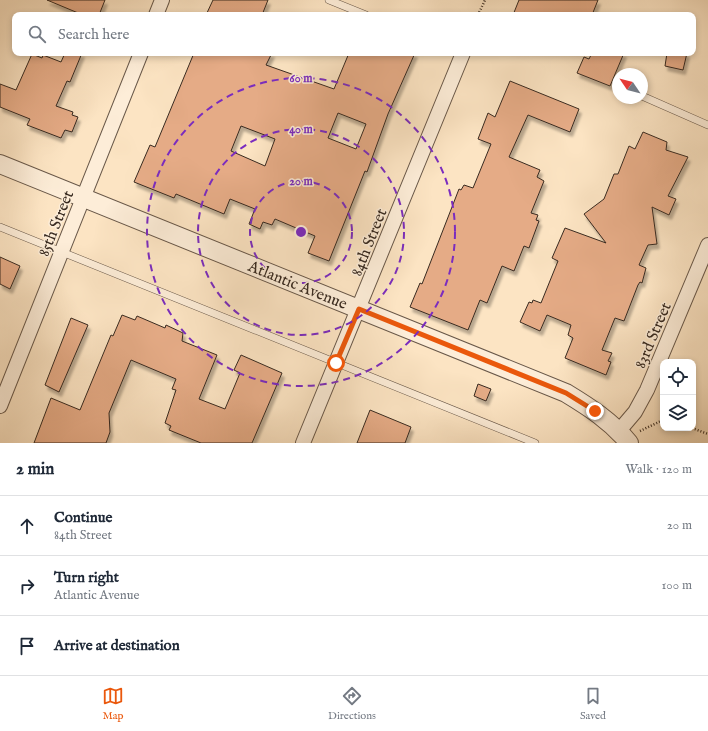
<!DOCTYPE html>
<meta charset="utf-8">
<style>
:root{--surface:#fff;--page:#f6f6f7;--text:#1f2937;--muted:#747a83;--line:#e0e1e3;--accent:#ea580c}
body{margin:0;font-family:"IM FELL English",serif;background:var(--page);color:var(--text)}
.controls{position:absolute;right:12px;bottom:12px;display:grid;overflow:hidden;border-radius:8px;box-shadow:0 2px 6px #0003}
.controls button{width:36px;height:36px;display:grid;place-items:center;padding:0;border:0;border-bottom:1px solid var(--line);background:var(--surface);color:var(--text);font:20px sans-serif}
.compass{position:absolute;left:612px;top:68px;width:36px;height:36px;border-radius:50%;background:var(--surface);box-shadow:0 2px 6px #0003;rotate:305deg}
.stop{position:absolute;width:12px;height:12px;margin:-9px;border:3px solid #ea580c;border-radius:50%;background:#fff}
.stop.end{background:#ea580c;border-color:#fff;box-shadow:0 1px 4px #0008}
.list{margin:0;padding:0;list-style:none}
h2{display:flex;justify-content:space-between;align-items:center;height:52px;margin:0;padding:0 16px;font-size:17px}
h2 small{font-size:13px;font-weight:400;color:var(--muted)}
.list li{display:grid;grid-template-columns:26px 1fr auto;gap:12px;align-items:center;box-sizing:border-box;height:60px;padding:0 16px;border-top:1px solid var(--line)}
.list b{display:block;font-size:15px;white-space:nowrap}
.list p{margin:0;font-size:13px;white-space:nowrap;color:var(--muted)}
.list em{font-size:13px;font-style:normal;color:var(--muted)}
.icon{flex:none;width:22px;height:22px;fill:none;stroke:currentColor;stroke-width:2;stroke-linecap:round;stroke-linejoin:round}
.map{position:relative;flex:none;width:708px;height:443px;overflow:hidden}
.search{position:absolute;background:var(--surface);box-shadow:0 2px 6px #0003;left:12px;right:12px;top:12px;height:44px;display:flex;align-items:center;gap:10px;box-sizing:border-box;padding:0 14px;border-radius:8px;color:var(--muted);font-size:15px}
.sheet{height:232px;background:var(--surface)}
nav{display:flex;justify-content:space-around;align-items:center;box-sizing:border-box;height:56px;border-top:1px solid var(--line);background:var(--surface);font-size:11px;color:var(--muted)}
nav a{display:grid;justify-items:center;gap:2px}
nav .on{color:var(--accent)}
.map>svg:first-child{display:block}
</style>
<div class="map">
<svg width="708" height="443" viewBox="0 0 708 443">
<defs>
<filter id="shadow"><feDropShadow dx="2.5" dy="4.5" stdDeviation="1" flood-color="#0004"/></filter>
</defs>
<rect width="100%" height="100%" fill="#fce4c3"/>
<filter id="stains"><feTurbulence type="fractalNoise" baseFrequency=".005" numOctaves="4"/><feColorMatrix values="0 0 0 0 .2 0 0 0 0 .09 0 0 0 0 .02 0 0 0 .5 -.17"/></filter>
<radialGradient id="worn" r=".72"><stop offset=".6" stop-color="#630" stop-opacity="0"/><stop offset="1" stop-color="#630" stop-opacity=".3"/></radialGradient>
<path fill="#e5ab86" stroke="#382a20" fill-rule="evenodd" filter="url(#shadow)" d="M47,0H105L99,15H83Z
M213,0H268L262,15H206Z
M519,0H598L592,15H513Z
M65,53H82L70,82L67,81L56,106L73,112L72,115L78,117L72,132L65,130L61,138L27,125L30,119L0,107V84L16,90L32,54L42,58L43,55L61,62Z
M194,53H272L266,65L334,89L349,53H415L388,114L367,172L365,171L329,261L308,253L315,236L275,219L272,225L263,222L260,229L249,224L255,209L230,199L224,214L176,194L174,198L134,182L150,145L155,147ZM338,113L366,124L356,149L328,138ZM241,126L275,139L265,166L231,151Z
M592,53H624L610,86L577,73L584,57L589,59Z
M667,53H687L683,70L665,66Z
M510,81L579,109L570,132L528,115L509,157L540,170L537,177L544,181L531,213L538,215L536,220L539,221L529,248L524,246L514,271L502,266L487,303L480,300L468,330L410,307L420,283L422,284L459,189L461,190L464,185L473,188L491,144L478,139L488,113L495,117Z
M643,132L667,142L666,150L688,157L668,196L676,199L669,215L652,207L657,244L648,245L639,265L646,268L642,283L640,282L638,285L624,321L615,318L602,350L612,353L608,361L611,362L606,375L565,358L573,338L568,335L571,325L547,315L540,331L520,322L529,302L532,303L533,300L541,303L558,261L552,258L565,228L606,243L584,214L604,199L614,174H618L629,146L635,149Z
M0,257L20,266L10,289L0,284Z
M122,315L135,320L137,316L165,328L166,325L183,333L182,341L217,355L199,399L225,409L240,373L234,370L241,355L282,373L252,443H201L169,430L171,426L165,423L176,390L172,389L176,379L131,360L109,413L110,432L106,443H34L51,398L80,410L111,335L113,336Z
M71,318L88,325L59,392L45,385Z
M478,384L491,389L486,401L474,396Z
M370,410L411,427L405,443H357Z"/>
<g fill="none" stroke-linecap="round" stroke-linejoin="round">
<defs>
<path id="service" d="M329,0L366,15
M642,96L708,125
M0,227L535,443"/>
<path id="minor" d="M156,15L162,0
M0,406L141,53
M618,432L635,412L647,390L708,245
M303,443L463,53"/>
<path id="tertiary" d="M0,164L566,393C589,407 611,421 629,443"/>
</defs>
<use href="#service" stroke="#695849" stroke-width="8"/>
<use href="#minor" stroke="#695849" stroke-width="16"/>
<use href="#tertiary" stroke="#695849" stroke-width="20"/>
<path stroke="#382a20" stroke-width="2.5" stroke-dasharray="1 2" stroke-linecap="butt" d="M478,15L485,0
M692,428L708,434
M640,431L663,420"/>
<use href="#service" stroke="#fdedd8" stroke-width="7"/>
<use href="#minor" stroke="#fdedd8" stroke-width="14"/>
<use href="#tertiary" stroke="#fdedd8" stroke-width="18"/>
</g>
<g fill="none" stroke-linecap="round" stroke-linejoin="round">
<path stroke="#ea580c" stroke-width="5" d="M336,363L359,309L566,393L595,411"/>
</g>
<g fill="none" stroke="#7b2cbf" stroke-width="2" stroke-dasharray="7 5">
<circle cx="301" cy="232" r="51"/>
<circle cx="301" cy="232" r="103"/>
<circle cx="301" cy="232" r="154"/>
</g>
<g text-anchor="middle" stroke-width="3" stroke-linejoin="round" paint-order="stroke">
<g font-size="16" fill="#382a20" stroke="#fdedd8">
<text transform="translate(55 223) rotate(-68)" y="6">85th Street</text>
<text transform="translate(368 242) rotate(-68)" y="6">84th Street</text>
<text transform="translate(298 284) rotate(22)" y="6">Atlantic Avenue</text>
<text transform="translate(652 335) rotate(-67)" y="6">83rd Street</text>
</g>
</g>
<circle cx="301" cy="232" r="6" fill="#7b2cbf" stroke="#fdedd8" stroke-width="2"/>
<g font-size="12" text-anchor="middle" font-weight="bold" fill="#7b2cbf" stroke="#fdedd8" stroke-width="3" stroke-linejoin="round" paint-order="stroke">
<text x="301" y="82">60 m</text>
<text x="301" y="133">40 m</text>
<text x="301" y="185">20 m</text>
</g>
<rect width="100%" height="100%" filter="url(#stains)"/>
<rect width="100%" height="100%" fill="url(#worn)"/>
</svg>
<div class="controls">
<button><svg class="icon" aria-label="locate" viewBox="0 0 24 24"><circle cx="12" cy="12" r="6"/><path d="M12 2v4M12 18v4M2 12h4M18 12h4"/></svg></button>
<button><svg class="icon" aria-label="layers" viewBox="0 0 24 24"><path d="M12 4l9 5-9 5-9-5zM3 14l9 5 9-5"/></svg></button>
</div>
<svg class="compass" viewBox="-18 -18 36 36"><path d="M0-13l5 13h-10z" fill="#e53935"/><path d="M0 13l5-13h-10z" fill="#747a83"/></svg>
<div class="stop" style="left:336px;top:363px"></div>
<div class="stop end" style="left:595px;top:411px"></div>
<div class="search"><svg class="icon" aria-label="search" viewBox="0 0 24 24"><circle cx="10" cy="10" r="6"/><path d="M15 15l6 6"/></svg>Search here</div>
</div>
<section class="sheet">
<h2>2 min<small>Walk · 120 m</small></h2>
<ul class="list">
<li><svg class="icon" aria-label="ahead" viewBox="0 0 24 24"><path d="M12 20V5M6 11l6-6 6 6"/></svg><div><b>Continue</b><p>84th Street</p></div><em>20 m</em></li>
<li><svg class="icon" aria-label="right" viewBox="0 0 24 24"><path d="M7 20v-9h11M14 6l5 5-5 5"/></svg><div><b>Turn right</b><p>Atlantic Avenue</p></div><em>100 m</em></li>
<li><svg class="icon" aria-label="arrive" viewBox="0 0 24 24"><path d="M6 21V4h12l-3 4 3 4H6"/></svg><div><b>Arrive at destination</b></div></li>
</ul>
</section>
<nav>
<a class="on"><svg class="icon" aria-label="map" viewBox="0 0 24 24"><path d="M3 6l6-2 6 2 6-2v14l-6 2-6-2-6 2zM9 4v14M15 6v14"/></svg>Map</a>
<a><svg class="icon" aria-label="directions" viewBox="0 0 24 24"><path d="M12 3l9 9-9 9-9-9zM9 14v-3h6M13 9l2 2-2 2"/></svg>Directions</a>
<a><svg class="icon" aria-label="saved" viewBox="0 0 24 24"><path d="M7 4h10v16l-5-4-5 4z"/></svg>Saved</a>
</nav>
